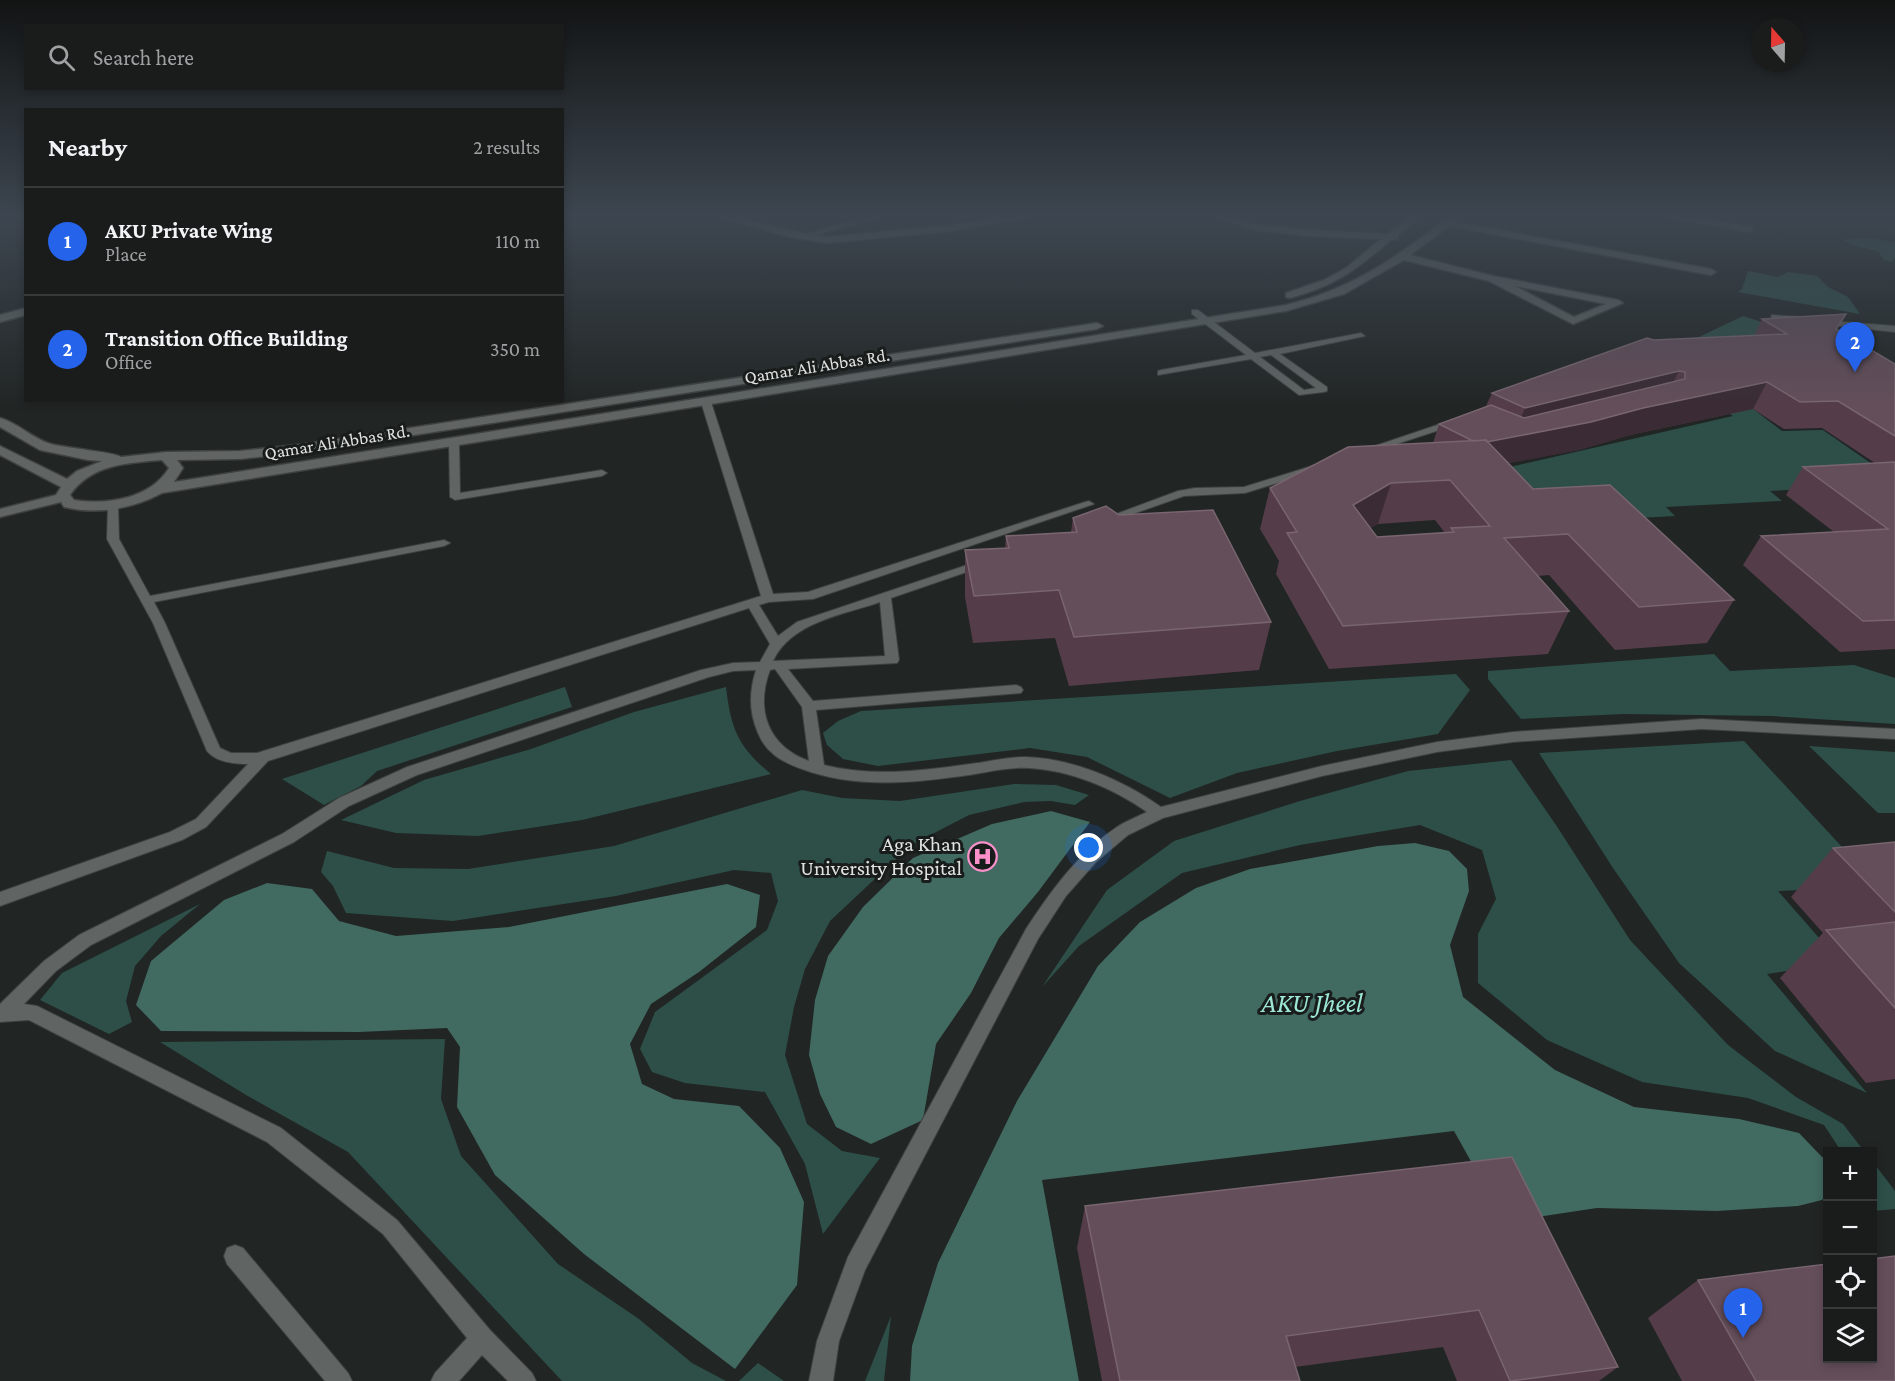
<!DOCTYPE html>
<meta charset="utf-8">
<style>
:root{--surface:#191c1b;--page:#222524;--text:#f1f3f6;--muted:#9fa1a3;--line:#373a3a;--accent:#2563eb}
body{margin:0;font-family:"Crimson Pro",serif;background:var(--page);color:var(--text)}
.controls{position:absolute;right:18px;bottom:18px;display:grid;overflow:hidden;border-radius:0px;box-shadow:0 3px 9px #0003}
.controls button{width:54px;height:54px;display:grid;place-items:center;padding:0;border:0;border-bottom:2px solid var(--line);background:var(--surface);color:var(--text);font:30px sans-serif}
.compass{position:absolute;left:1751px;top:18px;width:54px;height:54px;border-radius:50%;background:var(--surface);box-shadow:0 3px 9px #0003;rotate:340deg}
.you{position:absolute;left:1089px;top:848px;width:21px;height:21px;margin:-15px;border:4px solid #fff;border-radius:50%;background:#1a73e8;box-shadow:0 0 0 9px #1a73e833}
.badge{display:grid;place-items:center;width:39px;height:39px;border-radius:50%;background:var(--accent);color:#fff;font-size:20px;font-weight:700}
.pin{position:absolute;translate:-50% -50px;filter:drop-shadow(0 2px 3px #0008)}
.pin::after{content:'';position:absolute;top:32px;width:21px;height:18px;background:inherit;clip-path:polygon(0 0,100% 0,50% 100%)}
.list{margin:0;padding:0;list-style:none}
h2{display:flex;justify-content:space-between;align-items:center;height:78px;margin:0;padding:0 24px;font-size:26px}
h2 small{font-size:20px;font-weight:400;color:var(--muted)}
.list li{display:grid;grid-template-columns:39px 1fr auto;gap:18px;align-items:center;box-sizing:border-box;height:108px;padding:0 24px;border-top:2px solid var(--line)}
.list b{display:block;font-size:22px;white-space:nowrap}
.list p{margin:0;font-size:20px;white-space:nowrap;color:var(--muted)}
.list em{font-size:20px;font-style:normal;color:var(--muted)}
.icon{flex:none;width:33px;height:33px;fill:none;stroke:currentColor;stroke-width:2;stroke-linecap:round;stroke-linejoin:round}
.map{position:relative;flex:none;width:1895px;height:1381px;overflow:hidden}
.search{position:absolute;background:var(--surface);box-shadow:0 3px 9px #0003;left:24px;top:24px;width:540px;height:66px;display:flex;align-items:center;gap:15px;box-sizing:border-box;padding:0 21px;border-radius:0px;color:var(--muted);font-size:22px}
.panel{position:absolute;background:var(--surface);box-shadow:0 3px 9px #0003;left:24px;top:108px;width:540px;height:294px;border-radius:0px}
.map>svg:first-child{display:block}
</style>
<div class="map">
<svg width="1895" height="1381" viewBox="0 0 1895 1381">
<rect width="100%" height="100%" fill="#212524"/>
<path fill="#2d4f48" d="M1869,238L1895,242V258L1892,262L1884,260L1878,251L1851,245L1843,240Z
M1748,271L1778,277L1788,272L1817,276L1828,287L1848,297L1860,314L1738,292L1742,289Z
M1743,316L1797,333L1678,347Z
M1710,376L1782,431L1823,430L1895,480V485L1770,491L1782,501L1666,507L1675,516L1564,522L1510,467L1733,416L1705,399Z
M1714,654L1730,671L1854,665L1895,678V724L1771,716L1623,714L1521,719L1488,679V671Z
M1456,674L1470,690L1438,734L1337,751L1237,773L1170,798L1087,757L1030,748L878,766L843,759L827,745L823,733L838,721L861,711Z
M565,687L572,707L377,771L361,786L324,805L282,779Z
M726,687C731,729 738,747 771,774L582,820L478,836L396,833L341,820L424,780L531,749L634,712Z
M1744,741L1879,887L1778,891L1841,963L1767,974L1867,1093L1775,1051L1679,963L1613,868L1539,753Z
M1809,746L1895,752V813H1878Z
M1511,760L1556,825L1630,940L1728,1045L1796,1097L1843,1124L1864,1151H1841L1824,1125L1748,1098L1642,1082L1547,1040L1478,983V934L1496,899L1482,850L1420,825L1300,845L1182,873L1079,946L1042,987L1107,890L1174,841L1300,801L1408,771Z
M1014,784L1056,785L1089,795L1075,805L1051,801L1024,802L969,815L911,845L830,921L805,969L794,1007L785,1055L807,1124L842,1151L880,1158L823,1234L805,1164L765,1092L685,1083L652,1072L640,1049L655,1012L767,930L778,901L771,873L734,870L616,896L453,921L346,913L333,886L321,872L327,851L394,868L468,869L614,846L802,790L842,798L900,801Z
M200,904L161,936L135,966L126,1001L132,1022L109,1034L40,1000L62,973Z
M445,1039L441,1099L461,1156L558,1264L639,1319L692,1363L726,1381H562L348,1152L246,1095L160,1042Z
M1873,1162L1895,1191V1209L1873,1211Z
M891,1316L884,1381H865Z
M758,1363L784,1381H739Z"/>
<path fill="#416a61" d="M1051,811L1090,822L1038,892L999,938L971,993L936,1044L923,1120L871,1144L836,1127L820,1094L809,1055L815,1000L828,956L863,907L913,858L992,824Z
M1415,843L1449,851L1467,869L1469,891L1450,945L1463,997L1555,1070L1634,1107L1739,1119L1799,1133L1824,1159L1827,1166V1191L1822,1200L1798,1206L1717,1211L1597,1208L1505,1222L1454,1131L1042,1180L1079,1381H910L912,1346L938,1263L1017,1101L1098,966L1140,922L1196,888L1250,869L1378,846Z
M267,883L312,889L339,921L396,936L509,927L727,884L760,895L756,927L699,972L651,1004L630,1044L642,1084L674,1099L739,1106L780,1148L804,1202L797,1285L735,1369L584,1254L495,1175L457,1107L460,1047L447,1028L359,1032L161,1031L136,1005L151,961L224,900Z"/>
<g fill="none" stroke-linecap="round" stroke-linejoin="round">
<defs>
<path id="service" d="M1192,310H1198L1255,353L1361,333L1365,336L1280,354L1327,387V391L1324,392L1299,395L1251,359L1158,375V371L1161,370L1246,355L1192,314ZM1271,355L1316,388L1304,390L1260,357Z
M1772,315L1800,317L1804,319C1797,323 1778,321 1771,317Z
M1819,320L1895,326V332L1822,324L1818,322Z
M706,399L711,402L773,594L808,592L1085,502L1089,501L1094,504L813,599L769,602L759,605L778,636L797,622L979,561L983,559L989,563L987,565L891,598L899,660L897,663L788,669L813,701L1016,685L1021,687L1023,690L1021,693L816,710L824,765C872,777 921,771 970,764C988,762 1006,757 1025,757C1072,758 1123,780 1161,807L1322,766L1437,742L1513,732L1702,719L1895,729V739L1702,729L1513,742L1437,752L1322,776L1163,818L1128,835L1096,862L1066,896L1038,939L865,1270L839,1341L833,1381H809L817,1341L848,1257L1026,929C1051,891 1078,853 1117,827C1126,821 1137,817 1147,812C1113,788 1070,770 1028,768C1008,767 988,772 969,775C913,783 856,789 802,769C782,762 766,753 758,733C749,713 749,691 756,670L733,671L709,677L417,775L349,806L294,842L91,945L56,971L24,1004L37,1006L281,1128L397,1220L490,1330L532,1373L536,1381H508L482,1355L459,1381H431L435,1373L467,1338L383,1234L267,1142L29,1020L0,1022V1004L44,961L79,935L282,834L339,798L407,767L701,670L733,663L760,662L770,644L749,608L268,761L206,827L182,840L0,906V892L170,832L196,819L248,764C234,764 216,762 207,751L153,623L107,539L108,504L113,501L118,504L119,539L150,596L444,540L450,543L444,546L154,602L165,623L220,748L231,753H257L761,596L701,402ZM880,602L885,656L773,661C791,622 843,615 880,602ZM770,670L775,669L802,707L809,761C768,746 755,710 770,670Z
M1455,419L1460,422L1458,424L1369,453L1365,454L1360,451Z
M454,438L459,441L460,493L602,470L607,473L602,476L455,500L450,497L449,441Z
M1315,465L1320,468L1319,470L1245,493L1184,496L1110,522H1102L1100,520L1178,491L1195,488L1244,487Z
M235,1245L243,1248L348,1373L352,1381H325L227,1264L224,1256L227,1248Z"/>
<path id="minor" d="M712,215H728L806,234L871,215H887L816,235L827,237L951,225L1019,215H1045L951,231L827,243L790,237Z
M1206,215H1222L1255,224L1310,230L1387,234L1413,215H1423L1398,235V239L1391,240C1357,269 1335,286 1290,298L1286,297V293L1324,280L1346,268L1381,239L1310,236L1255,230Z
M1452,215H1462L1455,222L1711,269L1716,272L1711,275L1449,226L1410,255L1493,276L1618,300L1623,303L1573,324L1489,281L1404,260L1344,294L1286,311L162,493C133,509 96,515 64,507L61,502L0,517V509L56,495L61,487L0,455V446L67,479L77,471L102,461L88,460L40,450L0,427V418C18,423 33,439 51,444C64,448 115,452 121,457L166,452L240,451L305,444L1097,323L1103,326L1097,329L305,452L240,459L177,460L183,468L174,482L1286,305C1355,288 1396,257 1452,215ZM1515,286L1606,304L1574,317ZM162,460L169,468C150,499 107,505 74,500L70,495C91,464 128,463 162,460Z
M1654,215H1678L1749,226L1754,229L1749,232Z
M26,308V315L0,322V315Z"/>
</defs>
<use href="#service" stroke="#3e4140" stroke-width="2"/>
<use href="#minor" stroke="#3e4140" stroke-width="3"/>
<use href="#service" fill="#606564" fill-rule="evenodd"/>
<use href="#minor" fill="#606564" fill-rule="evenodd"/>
</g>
<path fill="#553c49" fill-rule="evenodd" d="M1762,319L1837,329L1895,364V649L1840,652L1743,565L1761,536L1834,532L1786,495L1803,467L1875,463L1822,428L1784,429L1753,409L1630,435L1579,450L1508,463L1533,489L1734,600L1707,643L1615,650L1549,575L1538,576L1569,611L1548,654L1329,669L1276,574L1279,561L1260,529L1270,488L1433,443L1439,424L1486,406L1492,393L1654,340L1754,336ZM1435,520L1445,533L1377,537L1370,528L1378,524Z
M1073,518L1271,622L1259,670L1069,686L1055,638L973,643L965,597V550L1005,548L1006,536L1071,532Z
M1895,842V1079L1866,1083L1780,978L1823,933L1791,897L1833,848Z
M1512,1157L1618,1367L1599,1381H1457L1443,1347L1295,1367L1300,1381H1102L1077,1248L1085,1206Z
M1698,1280L1895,1381H1682L1648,1318Z"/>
<path fill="#3a2b34" d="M1679,371L1666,397L1514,435L1525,408Z
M1767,382L1753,409L1630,435L1579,450L1468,471L1478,444Z
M1391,483L1378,524L1341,546L1353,505Z"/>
<path fill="#644e5a" stroke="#78656f" stroke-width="1.5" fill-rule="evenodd" d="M1846,314L1836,329L1895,364V436L1838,401L1800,402L1767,382L1643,408L1591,422L1487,442L1486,440L1473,441L1439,424L1491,405L1524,418L1685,379V372L1679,371L1525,408L1492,393L1647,338L1654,340L1787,334L1762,319Z
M1486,440L1533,489L1610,485L1734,600L1639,607L1568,534L1504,538L1569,611L1343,626L1287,533L1297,532L1270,488L1348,447ZM1450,480L1490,526L1451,528L1454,532L1377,537L1353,505L1391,483Z
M1895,462V620L1863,621L1761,536L1888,529L1803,467Z
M1106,506L1119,515L1213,510L1271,622L1074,637L1059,590L974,596L965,550L1009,548L1006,536L1077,532L1073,518Z
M1895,842V912L1833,848Z
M1895,922V1008L1826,930Z
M1512,1157L1618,1367L1510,1381L1479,1310L1286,1336L1300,1381H1120L1085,1206Z
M1895,1256V1381H1756L1698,1280L1827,1264V1359H1872V1259Z"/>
<linearGradient id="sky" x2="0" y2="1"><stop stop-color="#121414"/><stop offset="0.53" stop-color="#3d4650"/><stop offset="1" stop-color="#3d4650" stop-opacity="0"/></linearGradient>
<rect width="1895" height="409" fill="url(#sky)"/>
<defs>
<symbol id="hospital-ring" viewBox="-11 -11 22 22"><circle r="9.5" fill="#181c1b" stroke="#f990ca" stroke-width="1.5"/><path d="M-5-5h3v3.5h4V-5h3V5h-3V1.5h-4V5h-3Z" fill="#f990ca"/></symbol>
</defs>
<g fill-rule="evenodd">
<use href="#hospital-ring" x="966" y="840" width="33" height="33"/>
</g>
<g text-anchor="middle" stroke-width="6" stroke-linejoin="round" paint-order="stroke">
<g font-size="18" fill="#e0e3e2" stroke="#181c1b">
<text transform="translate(817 366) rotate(-9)" y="6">Qamar Ali Abbas Rd.</text>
<text transform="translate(337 442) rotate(-9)" y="6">Qamar Ali Abbas Rd.</text>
</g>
<g font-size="21" fill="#e0e3e2" stroke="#181c1b" text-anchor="end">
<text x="962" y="851">Aga Khan<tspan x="962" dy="24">University Hospital</tspan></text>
</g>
<g font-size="27" font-style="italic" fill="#9de8d7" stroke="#181c1b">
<text x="1312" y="1012">AKU Jheel</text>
</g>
</g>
</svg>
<div class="controls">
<button>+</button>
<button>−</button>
<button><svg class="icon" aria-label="locate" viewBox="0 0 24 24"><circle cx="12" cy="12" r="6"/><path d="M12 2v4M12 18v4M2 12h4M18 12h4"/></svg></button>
<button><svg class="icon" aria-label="layers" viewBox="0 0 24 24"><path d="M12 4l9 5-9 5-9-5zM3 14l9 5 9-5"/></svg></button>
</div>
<svg class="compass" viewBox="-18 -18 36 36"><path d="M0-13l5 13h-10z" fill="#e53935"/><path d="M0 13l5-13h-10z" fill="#9fa1a3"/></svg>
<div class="you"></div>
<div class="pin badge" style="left:1743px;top:1338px">1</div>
<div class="pin badge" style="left:1855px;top:372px">2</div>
<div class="search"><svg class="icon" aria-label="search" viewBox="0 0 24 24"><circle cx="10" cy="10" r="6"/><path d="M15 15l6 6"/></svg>Search here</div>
<section class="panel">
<h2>Nearby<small>2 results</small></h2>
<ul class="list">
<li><span class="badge">1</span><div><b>AKU Private Wing</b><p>Place</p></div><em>110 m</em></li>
<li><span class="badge">2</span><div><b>Transition Office Building</b><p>Office</p></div><em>350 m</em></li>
</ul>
</section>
</div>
